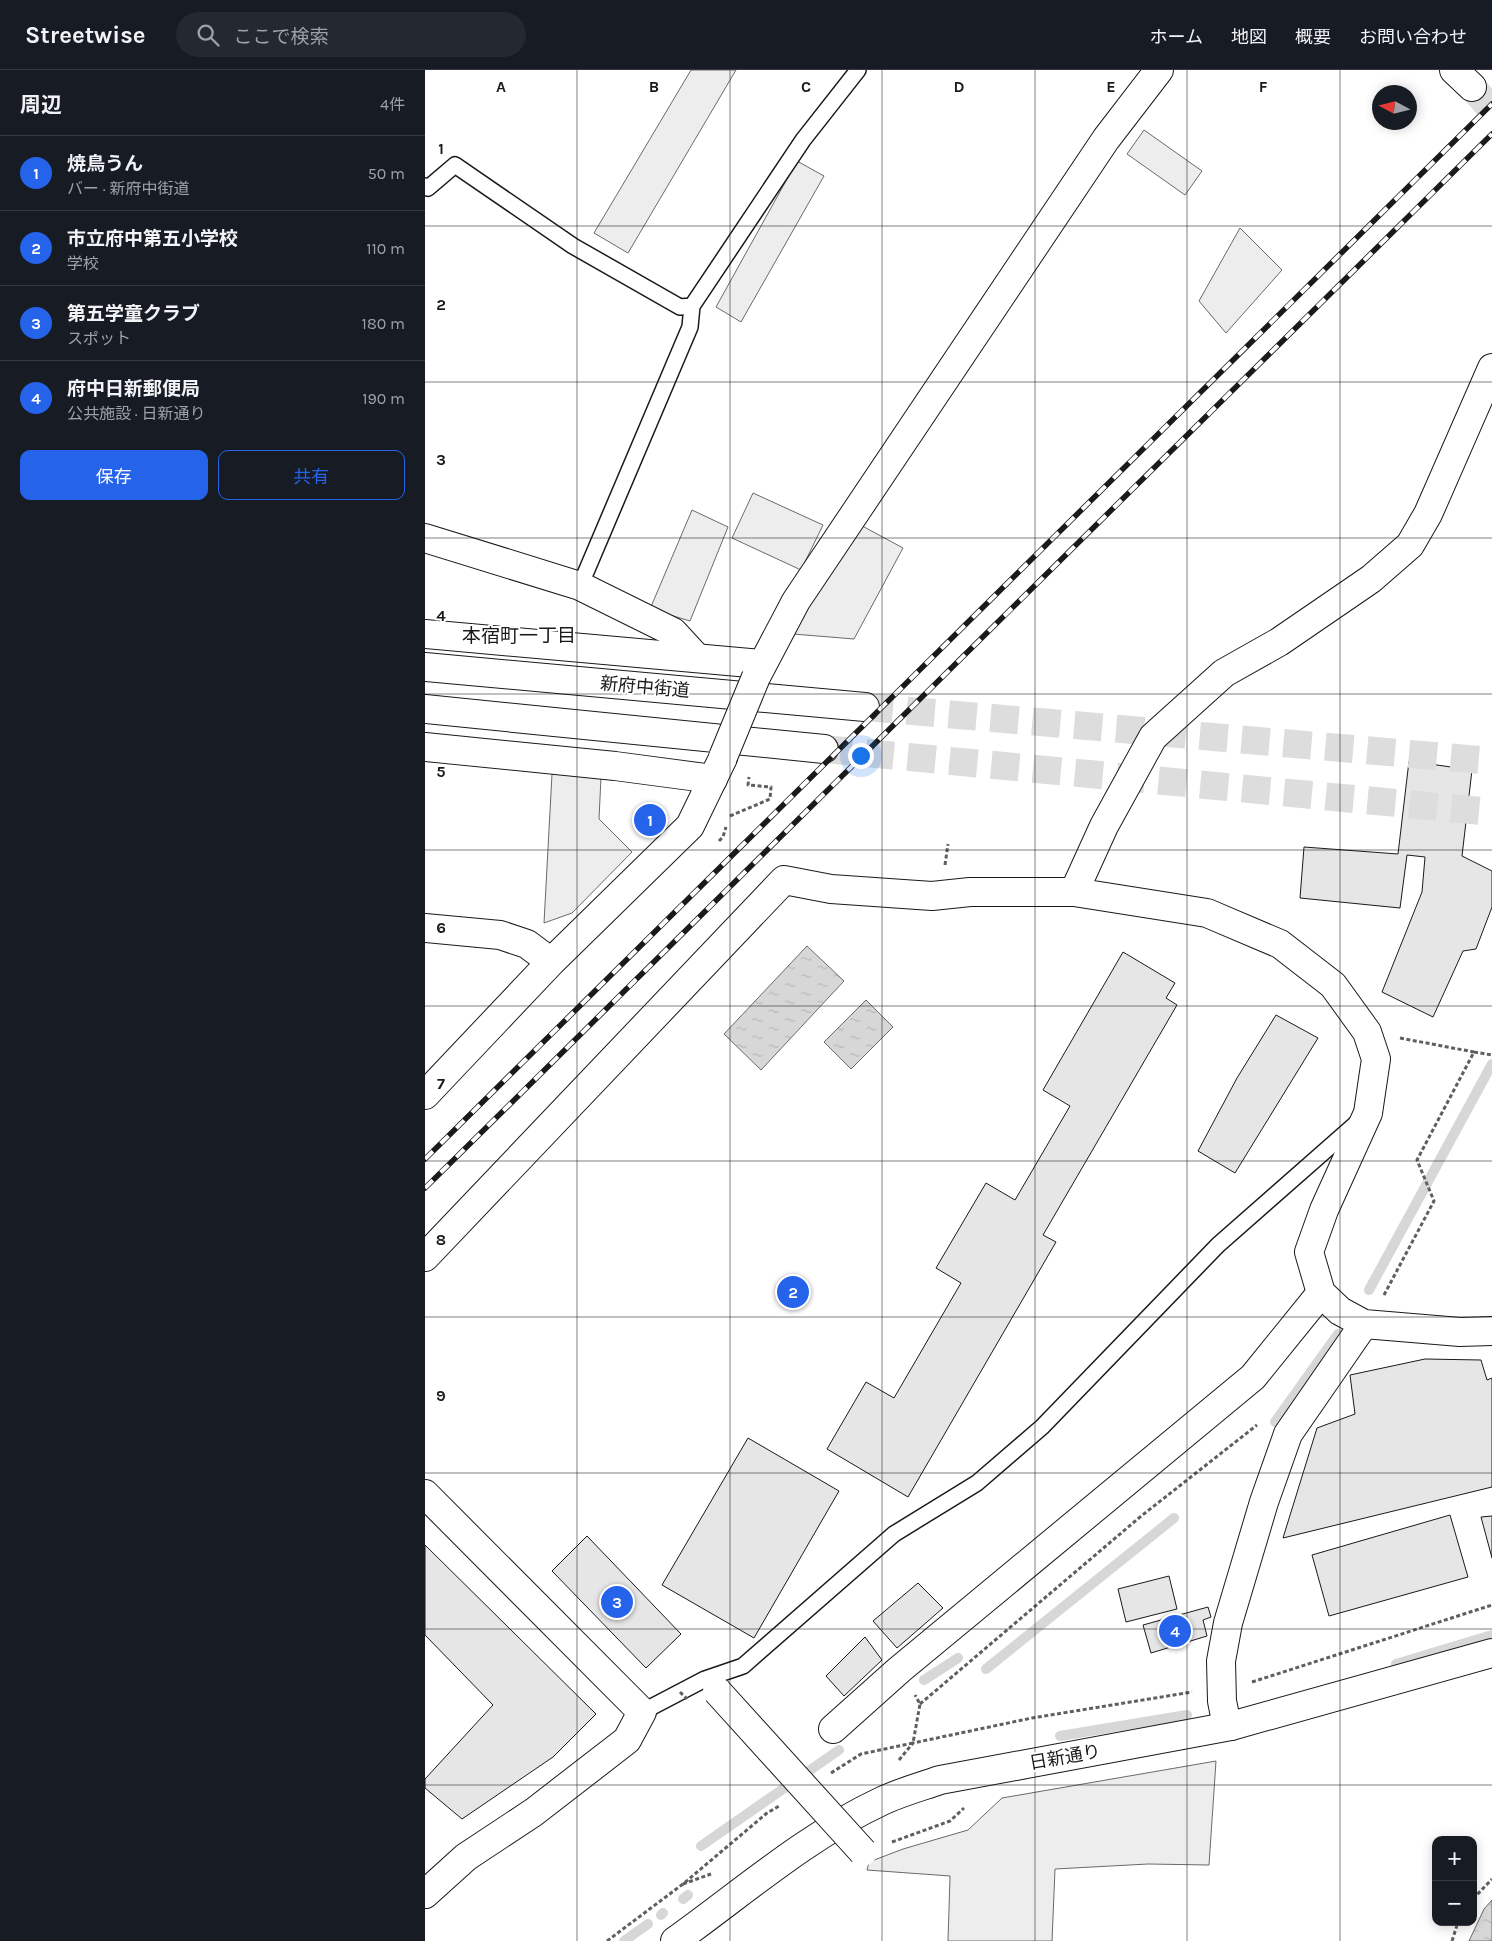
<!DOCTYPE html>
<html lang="ja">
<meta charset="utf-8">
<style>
:root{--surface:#171b24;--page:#242831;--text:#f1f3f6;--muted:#9ea1a6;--line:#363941;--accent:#2563eb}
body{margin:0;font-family:Karla,"Noto Sans JP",sans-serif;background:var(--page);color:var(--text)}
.controls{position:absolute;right:15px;bottom:15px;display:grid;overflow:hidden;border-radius:10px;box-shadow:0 2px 12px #0003}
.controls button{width:45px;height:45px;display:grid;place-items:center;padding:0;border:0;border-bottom:1px solid var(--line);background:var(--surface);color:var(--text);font:25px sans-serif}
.compass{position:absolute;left:947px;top:15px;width:45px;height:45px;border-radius:50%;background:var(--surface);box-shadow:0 2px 12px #0003;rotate:277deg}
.you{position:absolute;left:435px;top:685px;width:18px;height:18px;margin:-12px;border:4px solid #fff;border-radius:50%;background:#1a73e8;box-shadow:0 0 0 8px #1a73e833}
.badge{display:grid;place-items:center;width:32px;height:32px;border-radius:50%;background:var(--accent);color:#fff;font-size:16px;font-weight:700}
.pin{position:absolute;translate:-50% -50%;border:2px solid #fff;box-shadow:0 1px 5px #0006}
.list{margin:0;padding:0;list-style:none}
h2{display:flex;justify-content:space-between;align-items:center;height:65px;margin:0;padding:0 20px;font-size:21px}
h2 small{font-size:16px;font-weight:400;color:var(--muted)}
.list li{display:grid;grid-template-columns:32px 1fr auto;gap:15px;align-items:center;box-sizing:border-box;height:75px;padding:0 20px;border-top:1px solid var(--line)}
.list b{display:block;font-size:19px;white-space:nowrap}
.list p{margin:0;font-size:16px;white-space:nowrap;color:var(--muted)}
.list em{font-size:16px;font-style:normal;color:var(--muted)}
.actions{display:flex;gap:10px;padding:15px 20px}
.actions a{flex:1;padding:11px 0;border:1px solid var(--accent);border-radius:10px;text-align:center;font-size:18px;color:var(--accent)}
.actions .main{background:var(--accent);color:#fff}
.icon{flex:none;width:28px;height:28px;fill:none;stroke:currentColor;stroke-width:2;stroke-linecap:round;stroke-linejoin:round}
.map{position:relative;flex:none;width:1067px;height:1871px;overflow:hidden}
header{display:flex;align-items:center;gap:30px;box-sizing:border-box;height:70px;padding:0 25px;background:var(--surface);border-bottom:1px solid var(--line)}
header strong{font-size:24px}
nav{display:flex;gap:28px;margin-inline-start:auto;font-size:18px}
.search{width:350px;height:45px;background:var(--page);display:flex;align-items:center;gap:12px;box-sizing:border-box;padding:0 18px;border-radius:28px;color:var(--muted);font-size:19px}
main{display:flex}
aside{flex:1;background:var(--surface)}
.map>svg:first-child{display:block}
</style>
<header>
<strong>Streetwise</strong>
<div class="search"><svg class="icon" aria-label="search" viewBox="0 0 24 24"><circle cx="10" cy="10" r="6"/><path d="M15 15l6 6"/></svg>ここで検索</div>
<nav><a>ホーム</a><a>地図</a><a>概要</a><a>お問い合わせ</a></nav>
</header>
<main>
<aside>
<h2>周辺<small>4件</small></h2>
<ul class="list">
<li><span class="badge">1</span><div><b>焼鳥うん</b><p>バー · 新府中街道</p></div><em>50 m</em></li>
<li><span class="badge">2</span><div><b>市立府中第五小学校</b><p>学校</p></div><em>110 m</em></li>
<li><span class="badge">3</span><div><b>第五学童クラブ</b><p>スポット</p></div><em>180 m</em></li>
<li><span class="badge">4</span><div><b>府中日新郵便局</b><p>公共施設 · 日新通り</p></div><em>190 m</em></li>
</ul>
<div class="actions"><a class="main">保存</a><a>共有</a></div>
</aside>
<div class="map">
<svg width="1067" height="1871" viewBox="0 0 1067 1871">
<defs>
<pattern id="water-ripples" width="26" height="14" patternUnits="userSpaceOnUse" patternTransform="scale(1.25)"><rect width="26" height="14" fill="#d7d7d7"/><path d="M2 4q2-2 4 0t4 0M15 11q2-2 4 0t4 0" fill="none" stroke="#b8b8b8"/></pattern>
</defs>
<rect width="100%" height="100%" fill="#fff"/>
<path fill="#ededed" stroke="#6a6a6a" d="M266,0H311L203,183L169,163Z
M719,60L777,101L760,125L702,84Z
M372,91L399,106L316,252L291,237Z
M815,158L857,200L801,263L774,231Z
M328,423L398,455L376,500L307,468Z
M267,440L303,457L265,551L225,539Z
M428,451L478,478L429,569L368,564Z
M127,704L176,707L174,749L207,782L147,843L119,853Z
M791,1691L784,1795L723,1794L630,1799L627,1871H523L525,1806L442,1800L444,1792L478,1779L543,1760L577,1728Z"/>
<path fill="url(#water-ripples)" stroke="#6a6a6a" d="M382,876L419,911L336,1000L299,964Z
M441,930L468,957L426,999L399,972Z
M1067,1830V1871H1044L1059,1839Z"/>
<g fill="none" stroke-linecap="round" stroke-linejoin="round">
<path stroke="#d7d7d7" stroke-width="10" d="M944,1220L1067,994
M850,1352L913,1264
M971,1594L1067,1565
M561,1599L749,1448L744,1452
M499,1610L533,1588
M635,1666L762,1645
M276,1776L414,1680
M258,1829L263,1825
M236,1845L238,1843
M199,1871L223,1854"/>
</g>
<path fill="#e6e6e6" stroke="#1a1a1a" d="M984,691L1047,700L1037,786L1067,801V837L1051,879L1038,881L1008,947L957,922L997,822L1000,787L982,785L975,838L875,828L879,777L973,784Z
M698,882L750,913L741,928L752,935L618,1165L631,1172L483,1427L402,1379L441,1312L469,1328L536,1213L511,1198L561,1113L590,1130L645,1036L618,1020Z
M851,945L893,968L810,1103L773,1081L812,1008Z
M1000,1289L1056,1290L1062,1310L1067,1308V1417L858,1468L892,1358L930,1344L925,1305Z
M323,1368L414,1421L329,1568L237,1515Z
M1025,1445L1043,1507L904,1546L887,1485Z
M1067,1446V1488L1056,1447Z
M162,1466L256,1564L221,1598L127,1501Z
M0,1475L171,1644L128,1687L37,1749L0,1718V1709L68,1635L0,1565Z
M744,1506L752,1539L701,1552L693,1519Z
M493,1513L518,1538L472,1578L448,1551Z
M783,1537L786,1547L778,1550L782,1566L726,1583L718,1555Z
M440,1567L457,1590L419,1626L401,1606Z"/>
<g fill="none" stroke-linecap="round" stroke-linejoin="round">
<path stroke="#ddd" stroke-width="28" stroke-dasharray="28 14" stroke-linecap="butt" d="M1047,17L1067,40"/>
<path stroke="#ddd" stroke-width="28" stroke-dasharray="28 14" stroke-linecap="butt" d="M440,637L1067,691
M399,679L1067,742"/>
<defs>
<path id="lane" d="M0,116L3,118L30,95L148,176L255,237L267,236
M155,516L265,257L267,236L378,70L433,0
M217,1642L280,1609L318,1596L469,1464L552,1413L617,1357L793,1175L934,1051"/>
<path id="street" d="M1029,0L1047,17
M0,468L155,516L248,562L272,588
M331,607L371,531L681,69L734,0
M649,822L679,756L728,667L799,603L854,572L946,509L985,475L1003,444L1067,298
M0,858L75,865L102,874L126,892
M0,1025L126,892L265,756L298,688
M0,1187L359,810L406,819L507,826L545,822H649L782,843L855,874L908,915L942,962L951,989L943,1043L899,1140L884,1182L896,1223L915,1241L939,1254L1035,1262L1067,1261
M0,1424L217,1642L202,1670L109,1742L41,1787L0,1824
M806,1656L800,1646L797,1631L796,1591L803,1553L839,1432L863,1364L939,1254
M408,1659L474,1600L828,1307L896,1223"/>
<path id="secondary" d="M250,1871C317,1823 382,1766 457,1731C476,1722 495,1717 515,1710L806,1656L1067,1583"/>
<path id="primary" d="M0,564L336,594
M0,597L440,637
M0,639L399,679
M0,677L190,696L288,709"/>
</defs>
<use href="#lane" stroke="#1a1a1a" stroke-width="18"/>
<use href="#street" stroke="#1a1a1a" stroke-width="30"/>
<use href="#secondary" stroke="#1a1a1a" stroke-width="30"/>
<use href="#primary" stroke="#1a1a1a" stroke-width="30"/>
<path stroke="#5f5f5f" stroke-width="3" stroke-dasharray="4 2.5" stroke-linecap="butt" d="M305,746L345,729L346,717L323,715L324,707
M294,771L298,767L301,757
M520,795L523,774
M975,968L1049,982
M959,1225L1009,1131L992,1090L1049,982L1067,985
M827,1612L1067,1535
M495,1634L715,1447L832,1355
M474,1690L488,1673L607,1648L767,1622
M406,1703L436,1684L488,1673L495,1634L490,1625
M467,1772L525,1751L539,1738
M258,1814L286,1804
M1048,1829L1067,1809
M182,1871L258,1814L342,1743L354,1736
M1027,1871L1033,1852"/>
<use href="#lane" stroke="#fff" stroke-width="15"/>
<use href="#street" stroke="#fff" stroke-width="28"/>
<use href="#secondary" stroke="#fff" stroke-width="28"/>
<use href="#primary" stroke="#fff" stroke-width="28"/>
<defs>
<path id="rail" d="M0,1089L1067,34
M0,1118L1067,64"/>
</defs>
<use href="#rail" stroke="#1a1a1a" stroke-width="5.5"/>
<use href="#rail" stroke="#fff" stroke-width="4" stroke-dasharray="11" stroke-linecap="butt"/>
<defs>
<path id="street-bridge" d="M298,687L331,607
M292,1621L438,1782"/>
</defs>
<use href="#street-bridge" stroke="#1a1a1a" stroke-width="30" stroke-linecap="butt"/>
<path stroke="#5f5f5f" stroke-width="3" stroke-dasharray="4 2.5" stroke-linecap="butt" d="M255,1622L262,1629"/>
<use href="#street-bridge" stroke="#fff" stroke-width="28"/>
</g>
<path fill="none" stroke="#1a1a1a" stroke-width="1" stroke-opacity="0.55" d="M152,0V1871M305,0V1871M457,0V1871M610,0V1871M762,0V1871M915,0V1871M0,156H1067M0,312H1067M0,468H1067M0,624H1067M0,780H1067M0,936H1067M0,1091H1067M0,1247H1067M0,1403H1067M0,1559H1067M0,1715H1067"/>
<g text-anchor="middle" stroke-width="4" stroke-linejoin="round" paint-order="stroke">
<g font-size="18" fill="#1a1a1a" stroke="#fff">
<text transform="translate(220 617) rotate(5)" y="6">新府中街道</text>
<text transform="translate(640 1687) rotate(-10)" y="6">日新通り</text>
</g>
<g font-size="19" fill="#1a1a1a" stroke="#fff">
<text x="94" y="572">本宿町一丁目</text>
</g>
</g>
<g font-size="16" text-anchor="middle" font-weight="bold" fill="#1a1a1a" stroke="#fff" stroke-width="4" stroke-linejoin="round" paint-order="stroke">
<text x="76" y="22">A</text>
<text x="229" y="22">B</text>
<text x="381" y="22">C</text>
<text x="534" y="22">D</text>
<text x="686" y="22">E</text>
<text x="838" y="22">F</text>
<text x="16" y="84">1</text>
<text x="16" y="240">2</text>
<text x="16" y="395">3</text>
<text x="16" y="551">4</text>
<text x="16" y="707">5</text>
<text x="16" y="863">6</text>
<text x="16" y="1019">7</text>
<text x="16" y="1175">8</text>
<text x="16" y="1331">9</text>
</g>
</svg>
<div class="controls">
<button>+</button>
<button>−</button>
</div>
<svg class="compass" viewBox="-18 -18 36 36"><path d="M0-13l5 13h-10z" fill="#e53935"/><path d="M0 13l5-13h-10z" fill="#9ea1a6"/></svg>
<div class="you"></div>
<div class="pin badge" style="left:225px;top:750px">1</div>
<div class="pin badge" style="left:368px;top:1222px">2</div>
<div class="pin badge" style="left:192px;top:1532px">3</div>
<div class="pin badge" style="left:750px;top:1561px">4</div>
</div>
</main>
